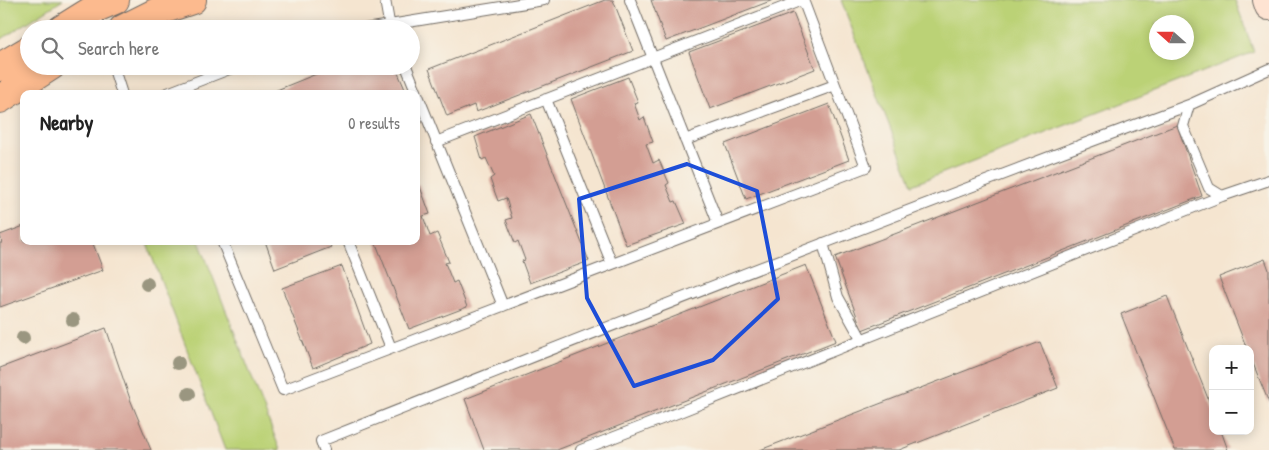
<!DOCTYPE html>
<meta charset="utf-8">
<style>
:root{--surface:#fff;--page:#f2f2f2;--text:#222;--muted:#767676;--line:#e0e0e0}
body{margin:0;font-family:"Patrick Hand",sans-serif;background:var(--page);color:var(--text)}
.controls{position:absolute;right:15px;bottom:15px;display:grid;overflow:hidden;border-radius:10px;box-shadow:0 2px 12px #0003}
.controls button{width:45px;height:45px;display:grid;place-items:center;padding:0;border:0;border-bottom:1px solid var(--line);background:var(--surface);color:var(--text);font:25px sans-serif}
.compass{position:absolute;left:1149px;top:15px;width:45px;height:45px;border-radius:50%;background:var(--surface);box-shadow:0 2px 12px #0003;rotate:291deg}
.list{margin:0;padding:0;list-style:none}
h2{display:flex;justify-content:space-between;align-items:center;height:65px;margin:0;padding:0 20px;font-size:21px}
h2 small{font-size:16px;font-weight:400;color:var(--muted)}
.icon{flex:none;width:28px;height:28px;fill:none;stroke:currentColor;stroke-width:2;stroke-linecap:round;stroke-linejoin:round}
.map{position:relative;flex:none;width:1269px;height:450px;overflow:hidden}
.search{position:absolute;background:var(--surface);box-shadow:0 2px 12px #0003;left:20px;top:20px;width:400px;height:55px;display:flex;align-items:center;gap:12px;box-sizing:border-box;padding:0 18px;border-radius:28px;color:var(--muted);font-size:19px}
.panel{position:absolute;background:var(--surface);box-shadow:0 2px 12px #0003;left:20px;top:90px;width:400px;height:155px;border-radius:10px}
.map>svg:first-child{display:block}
</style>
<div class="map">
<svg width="1269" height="450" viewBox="0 0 1269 450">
<rect width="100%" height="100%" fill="#f7f3e8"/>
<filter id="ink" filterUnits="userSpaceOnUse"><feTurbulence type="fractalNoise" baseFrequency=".02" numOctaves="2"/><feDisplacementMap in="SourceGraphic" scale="10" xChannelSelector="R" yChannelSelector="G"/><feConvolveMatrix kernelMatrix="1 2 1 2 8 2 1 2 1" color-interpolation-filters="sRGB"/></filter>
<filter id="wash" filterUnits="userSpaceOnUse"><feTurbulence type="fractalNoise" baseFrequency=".0096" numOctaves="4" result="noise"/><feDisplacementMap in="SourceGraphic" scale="20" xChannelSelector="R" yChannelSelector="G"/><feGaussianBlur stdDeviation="1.12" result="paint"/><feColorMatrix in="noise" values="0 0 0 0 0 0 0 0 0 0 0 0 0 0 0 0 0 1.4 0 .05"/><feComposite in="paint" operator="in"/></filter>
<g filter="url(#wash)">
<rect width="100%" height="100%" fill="#f5e5d0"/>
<path fill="#bbd276" stroke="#737e50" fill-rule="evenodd" d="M0,0H63L0,40Z
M841,0H1235L1254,52L912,185ZM1186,22V52H1156V22Z
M146,241H199L280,450H225Z"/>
<g id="blocks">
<path fill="#d39e93" d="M605,0H613L633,51L476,112L474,105L447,116L429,69Z
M651,0H773L666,41Z
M793,13L815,69L710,109L689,52Z
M336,66H395L407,94H267Z
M628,77L638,102L634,103L640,120L644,117L653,142L646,144L653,163L659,160L669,183L666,185L673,202L676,201L686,224L626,245L571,99Z
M829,104L849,160L746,199L725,144Z
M531,114L589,261L530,283L522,261L525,260L518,241L515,243L506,220L512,218L506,198L498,201L490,179L494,176L486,158L482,160L475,137Z
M1177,125L1202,196L862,330L835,257Z
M419,184L430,214L423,216L430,236L437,233L449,262L445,263L453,283L457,281L467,307L409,329L375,241H416V185Z
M24,226V241H92L103,270L0,307V243H2L0,235Z
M265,241H328L331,247L275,269Z
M1265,259L1269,270V403L1250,356V349H1247L1219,277Z
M806,265L836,341L557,450H484L465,399Z
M342,266L370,344L313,368L282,288Z
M1167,296L1213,411V431H1221L1228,450H1175L1121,314Z
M106,328L130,399L151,450H0V368Z
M1040,342L1058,388L899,450H760Z"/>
</g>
</g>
<g filter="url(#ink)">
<use href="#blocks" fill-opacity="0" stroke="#726c65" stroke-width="1"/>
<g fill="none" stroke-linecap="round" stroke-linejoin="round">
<defs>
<path id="lane" d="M385,0L390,28
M630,0L718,223
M94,10L100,29
M365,29L544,0
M113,66L122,94
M406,66L503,306
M1269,69L1189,105L1183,126L1209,188L1222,196L1269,180
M165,94L237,66
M546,99L612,264
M685,140L835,85
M436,142L802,0
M222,241L283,390L866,167L803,0
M348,241L391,348
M823,243L838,297L862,340
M324,450L321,441C609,326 898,212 1189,105
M581,450L677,413L1222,196"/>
<path id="secondary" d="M1267,0L1269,6"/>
<path id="primary" d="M62,29L94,9L115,0
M123,29L159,11L192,0
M0,67L29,50
M0,99L51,66"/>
</defs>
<use href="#lane" stroke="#726c65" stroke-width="12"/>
<use href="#secondary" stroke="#726c65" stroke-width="30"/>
<use href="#primary" stroke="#726c65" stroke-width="30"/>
<use href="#lane" stroke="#fff" stroke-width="10"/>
<use href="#secondary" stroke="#fee3d2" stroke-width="28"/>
<use href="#primary" stroke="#fcba8e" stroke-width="28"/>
</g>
<g fill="#9a9680">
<circle cx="147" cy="284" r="7"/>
<circle cx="73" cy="320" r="7"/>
<circle cx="23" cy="338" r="7"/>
<circle cx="178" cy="363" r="7"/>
<circle cx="189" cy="394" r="7"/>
</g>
</g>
<path fill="none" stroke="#1d4ed8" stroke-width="4" stroke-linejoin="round" d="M687,164L757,191L778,299L713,360L634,386L587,298L579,199Z"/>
</svg>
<div class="controls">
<button>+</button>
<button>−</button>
</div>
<svg class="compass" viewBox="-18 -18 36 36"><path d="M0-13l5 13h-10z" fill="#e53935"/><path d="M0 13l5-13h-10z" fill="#767676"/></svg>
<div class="search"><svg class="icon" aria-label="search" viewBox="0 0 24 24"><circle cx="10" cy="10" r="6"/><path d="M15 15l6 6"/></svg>Search here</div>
<section class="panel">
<h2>Nearby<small>0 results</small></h2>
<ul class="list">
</ul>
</section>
</div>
